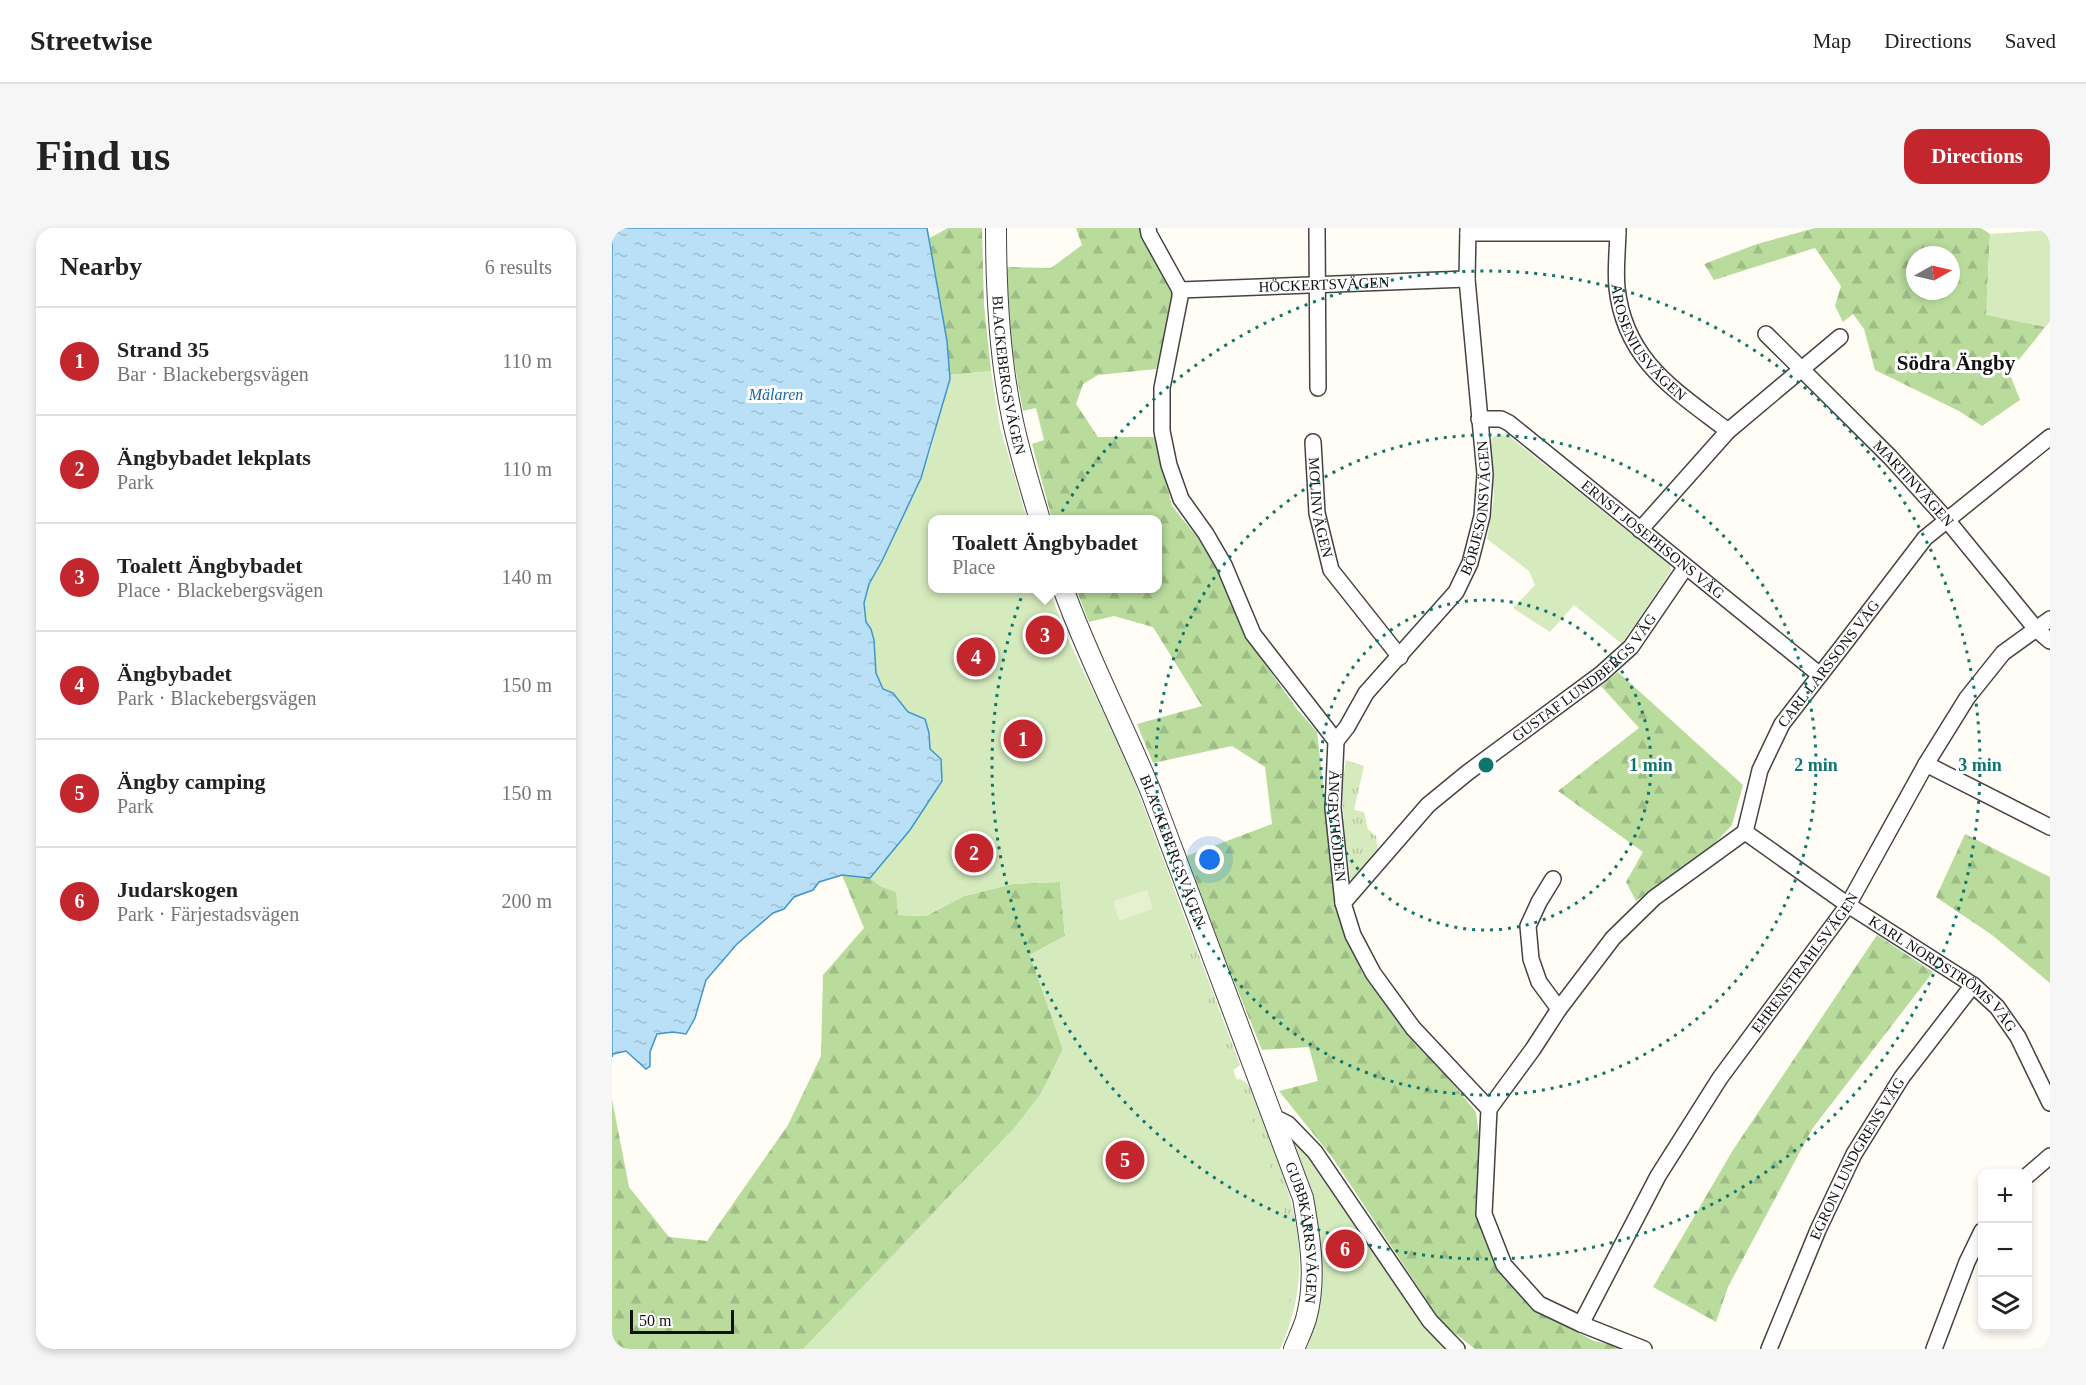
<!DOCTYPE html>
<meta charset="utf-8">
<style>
:root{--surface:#fff;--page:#f6f6f6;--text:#222;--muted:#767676;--line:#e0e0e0;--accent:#c4262e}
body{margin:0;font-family:"Times New Roman",serif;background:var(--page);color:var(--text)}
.controls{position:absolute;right:18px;bottom:18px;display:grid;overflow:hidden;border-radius:12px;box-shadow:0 3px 9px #0003}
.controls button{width:54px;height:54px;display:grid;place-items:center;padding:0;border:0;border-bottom:2px solid var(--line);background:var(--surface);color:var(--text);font:30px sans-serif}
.compass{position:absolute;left:1294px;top:18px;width:54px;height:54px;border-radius:50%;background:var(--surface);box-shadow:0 3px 9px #0003;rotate:82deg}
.scale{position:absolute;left:18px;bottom:15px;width:104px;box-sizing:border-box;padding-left:6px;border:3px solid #111;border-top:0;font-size:16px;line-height:21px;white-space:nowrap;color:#111;-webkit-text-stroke:4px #fff;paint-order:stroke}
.you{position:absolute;left:598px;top:632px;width:21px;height:21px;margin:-15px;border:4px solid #fff;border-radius:50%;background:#1a73e8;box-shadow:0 0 0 9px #1a73e833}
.badge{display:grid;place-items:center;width:39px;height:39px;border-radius:50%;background:var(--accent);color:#fff;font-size:20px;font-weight:700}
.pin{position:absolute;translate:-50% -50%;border:3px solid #fff;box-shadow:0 2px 6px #0006}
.popup{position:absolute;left:316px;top:287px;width:234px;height:78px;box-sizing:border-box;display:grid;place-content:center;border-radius:12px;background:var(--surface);filter:drop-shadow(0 2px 4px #0005);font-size:20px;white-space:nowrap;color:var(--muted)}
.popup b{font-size:22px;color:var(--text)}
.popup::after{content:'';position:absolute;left:50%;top:100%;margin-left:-12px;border:12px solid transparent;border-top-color:var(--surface)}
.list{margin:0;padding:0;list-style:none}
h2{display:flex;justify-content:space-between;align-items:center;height:78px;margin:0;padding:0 24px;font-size:26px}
h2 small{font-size:20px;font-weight:400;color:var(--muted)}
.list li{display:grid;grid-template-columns:39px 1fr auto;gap:18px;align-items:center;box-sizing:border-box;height:108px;padding:0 24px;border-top:2px solid var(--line)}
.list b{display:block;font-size:22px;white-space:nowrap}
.list p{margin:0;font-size:20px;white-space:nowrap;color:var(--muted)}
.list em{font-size:20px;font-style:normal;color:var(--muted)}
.icon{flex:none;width:33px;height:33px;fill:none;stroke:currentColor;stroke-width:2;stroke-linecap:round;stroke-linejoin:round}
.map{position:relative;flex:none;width:1438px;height:1121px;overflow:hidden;border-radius:18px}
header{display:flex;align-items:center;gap:36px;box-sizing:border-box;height:84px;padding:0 30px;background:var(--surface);border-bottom:2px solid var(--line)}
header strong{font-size:28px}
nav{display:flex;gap:33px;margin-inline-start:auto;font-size:21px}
.intro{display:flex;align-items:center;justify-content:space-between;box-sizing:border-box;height:144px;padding:0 36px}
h1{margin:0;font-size:42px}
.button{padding:15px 27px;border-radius:18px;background:var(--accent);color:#fff;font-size:21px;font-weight:700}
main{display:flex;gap:36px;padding:0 36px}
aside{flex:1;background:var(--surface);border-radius:18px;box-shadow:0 3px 9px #0003}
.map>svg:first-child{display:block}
</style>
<header>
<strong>Streetwise</strong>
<nav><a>Map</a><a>Directions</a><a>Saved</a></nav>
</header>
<div class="intro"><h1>Find us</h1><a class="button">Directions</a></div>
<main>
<aside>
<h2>Nearby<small>6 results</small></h2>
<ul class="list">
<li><span class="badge">1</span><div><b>Strand 35</b><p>Bar · Blackebergsvägen</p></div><em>110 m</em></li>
<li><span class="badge">2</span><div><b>Ängbybadet lekplats</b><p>Park</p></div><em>110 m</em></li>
<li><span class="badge">3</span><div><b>Toalett Ängbybadet</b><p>Place · Blackebergsvägen</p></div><em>140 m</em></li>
<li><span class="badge">4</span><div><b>Ängbybadet</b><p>Park · Blackebergsvägen</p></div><em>150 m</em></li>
<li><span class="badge">5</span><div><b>Ängby camping</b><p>Park</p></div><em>150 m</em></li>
<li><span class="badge">6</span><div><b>Judarskogen</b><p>Park · Färjestadsvägen</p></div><em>200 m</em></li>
</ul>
</aside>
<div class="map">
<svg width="1438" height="1121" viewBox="0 0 1438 1121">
<defs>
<pattern id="grass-tufts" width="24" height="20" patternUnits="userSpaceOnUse" patternTransform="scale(1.5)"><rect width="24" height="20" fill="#d5ebbd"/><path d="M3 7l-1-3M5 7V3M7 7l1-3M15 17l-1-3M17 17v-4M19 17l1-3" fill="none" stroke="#b6c8a1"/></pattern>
<pattern id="forest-firs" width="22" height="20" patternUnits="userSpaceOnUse" patternTransform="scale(1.5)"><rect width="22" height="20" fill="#b9dc9c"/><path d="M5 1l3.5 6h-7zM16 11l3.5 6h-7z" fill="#9ebc85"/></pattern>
<pattern id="water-ripples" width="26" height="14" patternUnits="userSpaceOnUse" patternTransform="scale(1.5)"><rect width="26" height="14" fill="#b9e0f7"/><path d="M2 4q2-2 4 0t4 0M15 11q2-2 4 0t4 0" fill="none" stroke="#9ebfd3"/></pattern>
</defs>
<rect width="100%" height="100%" fill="#fffdf5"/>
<path fill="url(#grass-tufts)" d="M734,532L752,538L742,582L752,584L756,601L764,608L766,625L744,651H738V647C733,608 727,571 734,532Z
M571,685L628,837L623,841L612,845L564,691Z
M628,851L632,853L637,858C672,949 712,1024 668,1121H661L606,856Z"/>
<path fill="url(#forest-firs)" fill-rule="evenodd" d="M336,0H370L372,77L379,143L338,147L335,113L316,11Z
M464,0H527L546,37L557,54L562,78L544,141L486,147L471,156L464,176L486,209H544L560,278L596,323L651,433L685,481L705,504L725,678L750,745L864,884L868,918L863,986L892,1048L925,1083L982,1113L1019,1121H863L830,1095L720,929L667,863L706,853L697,819L650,822L611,726L575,628L660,596L653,539L620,518L541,535L525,496L590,478L541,399L502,388L477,394L464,361L546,360V292L440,291L420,216L432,212L424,180L411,183C402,135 394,88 394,39L439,40L470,17Z
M1203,0H1369L1378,6L1375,67L1438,93L1397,144L1408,172L1370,198L1347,183L1263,142L1252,101L1241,86L1231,94L1223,78L1229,58L1203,20L1102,52L1092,36L1145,16ZM1303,27H1339V63H1303Z
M1006,444L1131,557L1120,597L1103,615L1024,673L1014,654L1031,624L946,563L1027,500L989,458Z
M1353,606L1438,649V755L1380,707L1324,669Z
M230,647L258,650L268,658L285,664L286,687L314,688L352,668L400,656L448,654L453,708L418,727L451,821L430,864L469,1121H0V871L17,959L57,1009L95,1013L176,897L209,828L211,747L252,700Z
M1265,707L1321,744L1200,901L1116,1059L1104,1094L1041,1059L1121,922Z"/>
<path fill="#d5ebbd" d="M1438,2V93L1433,99L1374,87L1378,6Z
M379,143L388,199L415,291L320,292V360L437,361L455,409L515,534L571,685L564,691L667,963L681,1024L675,1103L665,1121H191L402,900L430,864L451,821L418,727L453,708L448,654L400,656L352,668L314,688L286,687L284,664L268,658L258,650L298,602L330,554L329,531L318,521L317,505L313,491L296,484L281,465L271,461L264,445L262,412L259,401L254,394L252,375L257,356L270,333L309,250L319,221L338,147Z
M887,206L898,209L1058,337L1059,343L1010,416L962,377L938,404L901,380L923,357L917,343L875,311L882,269L878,219L880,210Z
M678,911L689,918L777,1046L834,1121H690L701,1090Z"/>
<path fill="#e6f2cf" d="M535,662L541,681L507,693L501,673Z"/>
<path fill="url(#water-ripples)" stroke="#3f96cf" stroke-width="1.5" d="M0,0H315L335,113L338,151L309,250L270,333L257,356L252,375L254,394L259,401L262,412L264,445L271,461L281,465L296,484L313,491L317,505L318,521L329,531L330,553L298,602L258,650L230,647L207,654L201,662L182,669L172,681L161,685L125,716L94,752L83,790L74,806L61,804L45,806L38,824V838L34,841L14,823L1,826L0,829Z"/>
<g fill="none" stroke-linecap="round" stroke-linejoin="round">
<defs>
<g id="minor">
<path id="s1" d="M536,0L537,6L568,62V69L550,160V203L557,237L569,271L594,306L612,337L641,406L724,513L721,580L731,675L741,707L761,745L801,800L877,881L872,986L892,1037L927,1076L969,1096L1032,1121"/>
<path d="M705,0L706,160"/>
<path id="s2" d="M1006,0C1006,19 1003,41 1005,60C1013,133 1063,162 1116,203"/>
<path d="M856,5H1006"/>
<path id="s3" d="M568,62L855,51"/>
<path id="s4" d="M1154,106L1278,229L1335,292L1424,401L1438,413"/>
<path id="s5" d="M867,191H889L897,195L1208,447"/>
<path id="s6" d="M701,214L705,285L719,342L788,429"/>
<path d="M1028,302L1116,203L1228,109"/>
<path id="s7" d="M724,513L735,499L754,465L844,364L858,335L870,288L873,246L855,51L856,0"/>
<path d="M1314,536L1438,599"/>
<path id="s8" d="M1133,604L1236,677L1361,757L1385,779L1406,809L1438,875"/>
<path d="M941,651L927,674L916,698L919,731L927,754L947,781"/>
<path id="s9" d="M731,675L816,577L855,545L989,446L1019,419L1073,340"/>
<path id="s10" d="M877,881L921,821L947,781L1001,710L1042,670L1133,604L1148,542L1170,496L1229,420L1313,310L1438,209"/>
<path d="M662,889L676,896L703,924L818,1093L845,1121"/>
<path d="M1416,947L1438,928"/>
<path id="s11" d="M969,1096L1046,948L1108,850L1236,677L1314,536L1355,470L1391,425L1438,391"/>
<path id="s12" d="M1157,1121L1206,1002L1242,926L1290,849L1361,757"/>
<path d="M1322,1121L1355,1034L1370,1003"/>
</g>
<g id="tertiary">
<path id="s13" d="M384,0C384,63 387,127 400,189C407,224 418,258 428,292"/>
<path id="s14" d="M451,360C476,430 511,496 539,564L691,970C698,1010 705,1051 694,1091C691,1101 686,1111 682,1121"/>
</g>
</defs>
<use href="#minor" stroke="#444" stroke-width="18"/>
<use href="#tertiary" stroke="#444" stroke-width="22"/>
<use href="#minor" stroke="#fff" stroke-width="15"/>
<use href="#tertiary" stroke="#fff" stroke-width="20"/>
</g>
<g fill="none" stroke="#0f766e" stroke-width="3" stroke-dasharray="3 6">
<circle cx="874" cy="537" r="165"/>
<circle cx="874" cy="537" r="330"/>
<circle cx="874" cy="537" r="494"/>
</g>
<g text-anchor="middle" stroke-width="6" stroke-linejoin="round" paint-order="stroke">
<g font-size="15" fill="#111" stroke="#fff">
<text dy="5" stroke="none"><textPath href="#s3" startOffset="144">HÖCKERTSVÄGEN</textPath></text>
<text dy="5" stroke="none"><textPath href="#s2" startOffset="124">AROSENIUSVÄGEN</textPath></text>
<text dy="5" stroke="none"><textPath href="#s13" startOffset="148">BLACKEBERGSVÄGEN</textPath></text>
<text dy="5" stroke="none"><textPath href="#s4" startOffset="210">MARTINVÄGEN</textPath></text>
<text dy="5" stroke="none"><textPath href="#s7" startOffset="280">BÖRJESONSVÄGEN</textPath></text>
<text dy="5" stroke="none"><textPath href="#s6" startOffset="66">MOLINVÄGEN</textPath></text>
<text dy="5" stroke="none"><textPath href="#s5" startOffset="216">ERNST JOSEPHSONS VÄG</textPath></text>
<text dy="5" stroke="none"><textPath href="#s10" startOffset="572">CARL LARSSONS VÄG</textPath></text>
<text dy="5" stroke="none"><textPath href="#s9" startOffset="332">GUSTAF LUNDBERGS VÄG</textPath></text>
<text dy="5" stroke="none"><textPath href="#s1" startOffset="658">ÄNGBYHÖJDEN</textPath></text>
<text dy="5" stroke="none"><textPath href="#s14" startOffset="285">BLACKEBERGSVÄGEN</textPath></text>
<text dy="5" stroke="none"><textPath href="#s11" startOffset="426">EHRENSTRAHLSVÄGEN</textPath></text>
<text dy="5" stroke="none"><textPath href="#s8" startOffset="244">KARL NORDSTRÖMS VÄG</textPath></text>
<text dy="5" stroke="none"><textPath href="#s12" startOffset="210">EGRON LUNDGRENS VÄG</textPath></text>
<text dy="5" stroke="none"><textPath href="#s14" startOffset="690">GUBBKÄRRSVÄGEN</textPath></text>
</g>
<g font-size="16" font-style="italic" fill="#1768a6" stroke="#fff">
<text x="164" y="172">Mälaren</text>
</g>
<g font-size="21" font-weight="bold" fill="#111" stroke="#fff">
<text x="1344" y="142">Södra Ängby</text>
</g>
</g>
<circle cx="874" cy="537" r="9" fill="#0f766e" stroke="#fff" stroke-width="3"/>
<g font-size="18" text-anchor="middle" font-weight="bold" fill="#0f766e" stroke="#fff" stroke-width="6" stroke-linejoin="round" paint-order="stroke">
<text x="1039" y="543">1 min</text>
<text x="1204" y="543">2 min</text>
<text x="1368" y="543">3 min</text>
</g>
</svg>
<div class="controls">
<button>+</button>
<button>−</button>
<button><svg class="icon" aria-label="layers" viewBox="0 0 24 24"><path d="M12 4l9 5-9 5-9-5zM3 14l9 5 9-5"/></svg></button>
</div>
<svg class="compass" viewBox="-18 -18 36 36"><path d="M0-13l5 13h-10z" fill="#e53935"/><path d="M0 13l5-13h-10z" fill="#767676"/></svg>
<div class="scale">50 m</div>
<div class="you"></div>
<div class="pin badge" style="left:411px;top:511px">1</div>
<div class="pin badge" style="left:362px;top:625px">2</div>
<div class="pin badge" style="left:433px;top:407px">3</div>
<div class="popup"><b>Toalett Ängbybadet</b>Place</div>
<div class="pin badge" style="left:364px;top:429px">4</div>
<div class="pin badge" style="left:513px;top:932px">5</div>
<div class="pin badge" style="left:733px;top:1021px">6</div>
</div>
</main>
